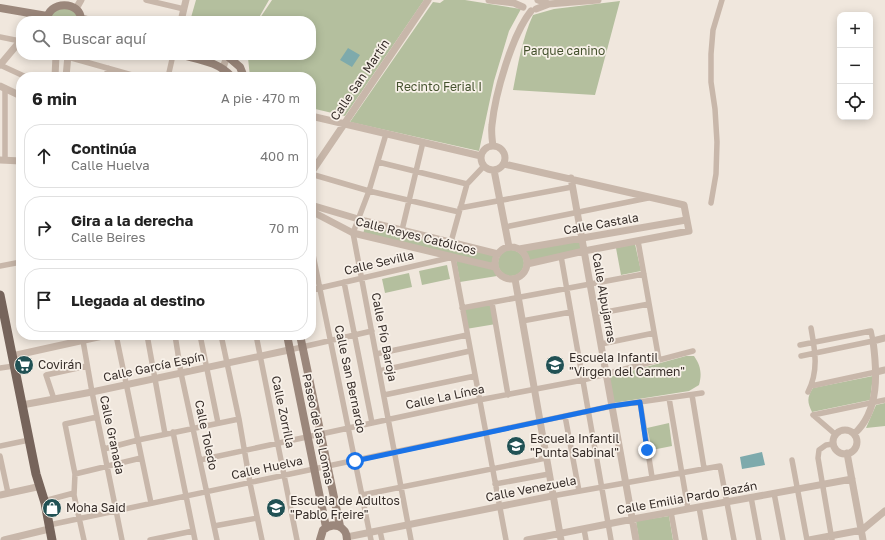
<!DOCTYPE html>
<html lang="es">
<meta charset="utf-8">
<style>
:root{--surface:#fff;--page:#f6f6f6;--text:#222;--muted:#767676;--line:#e0e0e0}
body{margin:0;font-family:"Golos Text",sans-serif;background:var(--page);color:var(--text)}
.controls{position:absolute;right:12px;top:12px;display:grid;overflow:hidden;border-radius:8px;box-shadow:0 2px 10px #0003}
.controls button{width:36px;height:36px;display:grid;place-items:center;padding:0;border:0;border-bottom:1px solid var(--line);background:var(--surface);color:var(--text);font:20px sans-serif}
.stop{position:absolute;width:12px;height:12px;margin:-9px;border:3px solid #1a73e8;border-radius:50%;background:#fff}
.stop.end{background:#1a73e8;border-color:#fff;box-shadow:0 1px 4px #0008}
.list{margin:0;padding:0;list-style:none}
h2{display:flex;justify-content:space-between;align-items:center;height:52px;margin:0;padding:0 16px;font-size:17px}
h2 small{font-size:13px;font-weight:400;color:var(--muted)}
.list li{display:grid;grid-template-columns:26px 1fr auto;gap:12px;align-items:center;box-sizing:border-box;height:64px;margin:0 8px 8px;padding:0 8px;border:1px solid var(--line);border-radius:16px}
.list b{display:block;font-size:15px;white-space:nowrap}
.list p{margin:0;font-size:13px;white-space:nowrap;color:var(--muted)}
.list em{font-size:13px;font-style:normal;color:var(--muted)}
.icon{flex:none;width:22px;height:22px;fill:none;stroke:currentColor;stroke-width:2;stroke-linecap:round;stroke-linejoin:round}
.map{position:relative;flex:none;width:885px;height:540px;overflow:hidden}
.search{position:absolute;background:var(--surface);box-shadow:0 2px 10px #0003;left:16px;top:16px;width:300px;height:44px;display:flex;align-items:center;gap:10px;box-sizing:border-box;padding:0 14px;border-radius:16px;color:var(--muted);font-size:15px}
.panel{position:absolute;background:var(--surface);box-shadow:0 2px 10px #0003;left:16px;top:72px;width:300px;height:268px;border-radius:16px}
.map>svg:first-child{display:block}
</style>
<div class="map">
<svg width="885" height="540" viewBox="0 0 885 540">
<rect width="100%" height="100%" fill="#f0e7dd"/>
<path fill="#b4bf9e" d="M196,0H269L257,21H190Z
M272,0H424L345,116L311,108V77H250L248,58L244,55H311V21H258Z
M444,0H465L521,9L509,31L494,81L479,151L350,122L433,2L440,3Z
M620,1L595,95L513,90C518,64 522,39 533,15L554,9Z
M72,6L79,21H49L51,12Z
M366,223L494,255L492,264L363,234Z
M580,241L582,249L529,261L525,250Z
M635,244L641,271L621,275L616,248Z
M498 263a13 13 0 1 1 26 0a13 13 0 1 1-26 0Z
M456,260L494,269L497,276L460,282Z
M447,265L450,279L422,285L419,271Z
M409,273L412,287L385,293L382,279Z
M492,303L496,324L466,329L462,308Z
M686,356H694C701,366 702,374 699,385L689,391L613,403L609,377Z
M873,376L870,400L812,412C807,402 807,397 813,388Z
M885,403V426L866,428L876,405Z
M669,423L672,446L652,450L647,428Z
M669,516L673,540H639L636,521Z"/>
<path fill="#7eaaac" d="M348,48L360,55L352,67L340,60Z
M762,452L765,465L742,469L740,457Z"/>
<g fill="none" stroke-linecap="round" stroke-linejoin="round">
<path stroke="#c8b7aa" stroke-width="5.5" d="M146,0L184,9
M0,37L20,41
M68,57L139,77
M0,65L26,77
M106,77L108,68
M168,77L173,55
M221,77L223,68
M386,134L369,191L353,233L411,540
M5,160V88
M378,162L467,184
M311,174L369,191L459,212
M711,203L716,174L717,142L715,109L711,82V54L713,30L722,0
M460,208L572,187
M505,227L648,198
M402,230L423,142
M638,241L659,360
M451,242L467,184L484,166
M311,245L371,540
M561,256L611,540
M0,266L21,262
M344,282L372,423
M311,290L453,257L506,540
M492,303L508,395
M462,308L644,274
M595,314L649,304
M522,321L571,312
M82,335L92,392L122,540
M116,335L151,503
M147,335L165,434
M175,335L181,373L217,540
M200,335L218,423
M221,335L239,419L250,483L262,540
M256,335L297,540
M601,344L654,333
M800,345L871,331L873,341L801,356
M289,350L372,331
M376,354L467,335
M0,368L14,366
M379,371L470,351
M811,386L876,372
M808,392C819,371 815,350 811,328
M384,395L475,376
M692,395L704,468
M669,398L688,509
M54,399L46,375L87,366
M640,402L652,477
M813,415L885,400
M813,415L835,434
M565,416L579,491
M173,432L195,540
M0,446L29,440
M104,449L138,440L239,419
M0,456L8,493
M200,460L479,400L583,380L693,351
M792,460L807,540
M75,474L141,458
M495,484L549,474
M774,493L783,540
M362,495L546,458
M552,496L720,466L734,540
M751,497L759,540
M44,501L74,493
M699,507L705,540
M671,512L676,540
M49,525L612,406L702,393
M214,526L257,518
M584,529L586,540
M380,531L382,540
M84,540L74,495L75,474L65,424L97,417
M150,540L193,531
M832,540L818,458L819,450L826,445L833,444"/>
<path stroke="#c8b7aa" stroke-width="7" d="M489,0L514,3L523,7
M538,0L549,4
M77,7L81,0
M536,9L549,4L598,0
M181,21L186,0
M0,65L21,40
M223,68L227,56
M55,77L56,55
M66,77L68,55
M0,86L21,96
M311,116L481,156
M493,146C492,139 491,132 492,125C495,94 512,35 531,11
M481 158a12 12 0 1 1 24 0a12 12 0 1 1-24 0Z
M0,160L21,161
M504,164L684,205L689,231L584,251L527,264
M494,170L509,247
M311,173L428,0
M571,178L636,540
M311,205L365,221L498,254
M311,211L353,233L495,267
M495 263a16 16 0 1 1 32 0a16 16 0 1 1-32 0Z
M519,249L686,220
M515,279L561,540
M12,356L107,335
M876,372L885,370
M22,405L92,392L289,350
M833 442a12 12 0 1 1 24 0a12 12 0 1 1-24 0Z
M854,434C880,411 877,371 873,341L885,338
M847,453L863,540
M0,495L37,487
M347,537L552,496
M4,540L45,530
M527,540L633,519L852,479
M809,540L862,530L885,511"/>
<path stroke="#9b877b" stroke-width="8" d="M0,8L47,16
M82,19L92,21
M47,21C47,0 82,0 81,21
M182,55C201,60 219,62 232,77
M226,55L240,67L244,77
M287,335L326,527
M300,335L340,526
M320,540L323,530C333,521 347,526 347,540"/>
<path stroke="#76645b" stroke-width="9" d="M0,295L36,474L45,503L52,540"/>
</g>
<g fill="none" stroke-linecap="round" stroke-linejoin="round">
<path stroke="#1a73e8" stroke-width="5" d="M355,461L612,406L640,402L647,450"/>
</g>
<defs>
<symbol id="supermarket-disc" viewBox="-11 -11 22 22"><circle r="9.5" fill="#215154" stroke="#f8f1e9"/><path d="M-6-5.5h2.5l.6 2H6L4.5 2H-2.5L-4.4-4H-6ZM-1.5 3.2a1.3 1.3 0 1 0 .1 0ZM3 3.2a1.3 1.3 0 1 0 .1 0Z" fill="#fff"/></symbol>
<symbol id="school-disc" viewBox="-11 -11 22 22"><circle r="9.5" fill="#215154" stroke="#f8f1e9"/><path d="M0-5L7-2L0 1L-7-2ZM-4 1L0 2.5L4 1V4Q0 6-4 4Z" fill="#fff"/></symbol>
<symbol id="shop-disc" viewBox="-11 -11 22 22"><circle r="9.5" fill="#215154" stroke="#f8f1e9"/><path d="M-5-2.5h2.3a2.7 3.5 0 0 1 5.4 0H5L5.5 6h-11ZM-1.5-2.5h3a1.5 2.3 0 0 0-3 0Z" fill="#fff"/></symbol>
</defs>
<g fill-rule="evenodd">
<use href="#supermarket-disc" x="13" y="354" width="22" height="22"/>
<use href="#school-disc" x="544" y="354" width="22" height="22"/>
<use href="#school-disc" x="505" y="435" width="22" height="22"/>
<use href="#shop-disc" x="41" y="497" width="22" height="22"/>
<use href="#school-disc" x="265" y="497" width="22" height="22"/>
</g>
<g text-anchor="middle" stroke-width="3.5" stroke-linejoin="round" paint-order="stroke">
<g font-size="12" fill="#45522e" stroke="#f8f1e9">
<text x="564" y="55">Parque canino</text>
<text x="439" y="91">Recinto Ferial I</text>
</g>
<g font-size="12" fill="#362d29" stroke="#f8f1e9">
<text transform="translate(360 80) rotate(-56)" y="4">Calle San Martín</text>
<text transform="translate(601 224) rotate(-10)" y="4">Calle Castala</text>
<text transform="translate(416 236) rotate(14)" y="4">Calle Reyes Católicos</text>
<text transform="translate(379 263) rotate(-13)" y="4">Calle Sevilla</text>
<text transform="translate(604 298) rotate(80)" y="4">Calle Alpujarras</text>
<text transform="translate(384 337) rotate(79)" y="4">Calle Pío Baroja</text>
<text transform="translate(154 367) rotate(-12)" y="4">Calle García Espín</text>
<text transform="translate(350 379) rotate(78)" y="4">Calle San Bernardo</text>
<text transform="translate(445 397) rotate(-12)" y="4">Calle La Línea</text>
<text transform="translate(283 412) rotate(78)" y="4">Calle Zorrilla</text>
<text transform="translate(318 429) rotate(78)" y="4">Paseo de las Lomas</text>
<text transform="translate(112 435) rotate(78)" y="4">Calle Granada</text>
<text transform="translate(206 435) rotate(78)" y="4">Calle Toledo</text>
<text transform="translate(267 468) rotate(-12)" y="4">Calle Huelva</text>
<text transform="translate(531 489) rotate(-11)" y="4">Calle Venezuela</text>
<text transform="translate(687 498) rotate(-10)" y="4">Calle Emilia Pardo Bazán</text>
</g>
<g font-size="12" fill="#362d29" stroke="#f8f1e9" text-anchor="start">
<text x="569" y="362">Escuela Infantil<tspan x="569" dy="14">"Virgen del Carmen"</tspan></text>
<text x="38" y="369">Covirán</text>
<text x="530" y="443">Escuela Infantil<tspan x="530" dy="14">"Punta Sabinal"</tspan></text>
<text x="290" y="505">Escuela de Adultos<tspan x="290" dy="14">"Pablo Freire"</tspan></text>
<text x="66" y="512">Moha Said</text>
</g>
</g>
</svg>
<div class="controls">
<button>+</button>
<button>−</button>
<button><svg class="icon" aria-label="locate" viewBox="0 0 24 24"><circle cx="12" cy="12" r="6"/><path d="M12 2v4M12 18v4M2 12h4M18 12h4"/></svg></button>
</div>
<div class="stop" style="left:355px;top:461px"></div>
<div class="stop end" style="left:647px;top:450px"></div>
<div class="search"><svg class="icon" aria-label="search" viewBox="0 0 24 24"><circle cx="10" cy="10" r="6"/><path d="M15 15l6 6"/></svg>Buscar aquí</div>
<section class="panel">
<h2>6 min<small>A pie · 470 m</small></h2>
<ul class="list">
<li><svg class="icon" aria-label="ahead" viewBox="0 0 24 24"><path d="M12 20V5M6 11l6-6 6 6"/></svg><div><b>Continúa</b><p>Calle Huelva</p></div><em>400 m</em></li>
<li><svg class="icon" aria-label="right" viewBox="0 0 24 24"><path d="M7 20v-9h11M14 6l5 5-5 5"/></svg><div><b>Gira a la derecha</b><p>Calle Beires</p></div><em>70 m</em></li>
<li><svg class="icon" aria-label="arrive" viewBox="0 0 24 24"><path d="M6 21V4h12l-3 4 3 4H6"/></svg><div><b>Llegada al destino</b></div></li>
</ul>
</section>
</div>
